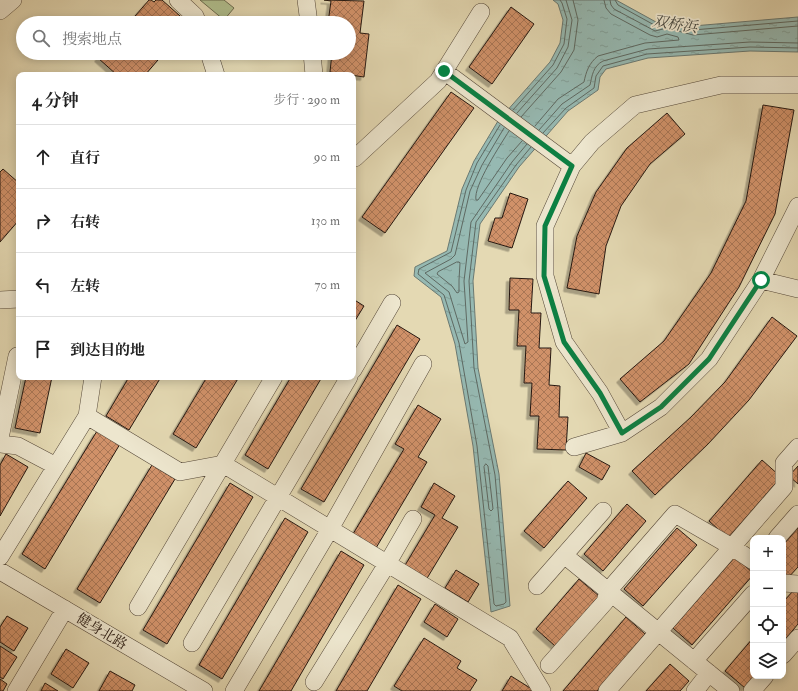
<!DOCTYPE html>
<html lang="zh">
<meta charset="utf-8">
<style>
:root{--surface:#fff;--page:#f2f2f2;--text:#222;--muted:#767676;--line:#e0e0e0}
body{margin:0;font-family:"IM FELL Double Pica","Noto Serif SC",serif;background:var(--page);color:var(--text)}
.controls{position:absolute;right:12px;bottom:12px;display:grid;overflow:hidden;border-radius:8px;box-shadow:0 2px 10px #0003}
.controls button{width:36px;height:36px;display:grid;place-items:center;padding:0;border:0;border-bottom:1px solid var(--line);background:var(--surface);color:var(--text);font:20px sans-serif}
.stop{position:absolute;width:12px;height:12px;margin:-9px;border:3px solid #0b8043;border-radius:50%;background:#fff}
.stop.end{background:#0b8043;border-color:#fff;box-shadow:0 1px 4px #0008}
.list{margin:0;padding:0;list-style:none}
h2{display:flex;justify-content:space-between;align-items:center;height:52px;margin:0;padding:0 16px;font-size:17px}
h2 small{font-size:13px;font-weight:400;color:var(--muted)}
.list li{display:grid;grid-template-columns:26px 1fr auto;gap:12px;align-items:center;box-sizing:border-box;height:64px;padding:0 16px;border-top:1px solid var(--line)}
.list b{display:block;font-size:15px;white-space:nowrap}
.list em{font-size:13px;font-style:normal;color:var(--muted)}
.icon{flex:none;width:22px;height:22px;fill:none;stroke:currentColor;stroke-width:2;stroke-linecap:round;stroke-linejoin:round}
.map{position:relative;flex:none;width:798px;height:691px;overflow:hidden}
.search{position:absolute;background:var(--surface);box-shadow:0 2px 10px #0003;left:16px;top:16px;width:340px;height:44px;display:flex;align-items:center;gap:10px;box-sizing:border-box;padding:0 14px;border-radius:22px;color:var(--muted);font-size:15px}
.panel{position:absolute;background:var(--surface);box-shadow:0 2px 10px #0003;left:16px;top:72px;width:340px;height:308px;border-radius:8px}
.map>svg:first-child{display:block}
</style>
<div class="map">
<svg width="798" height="691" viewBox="0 0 798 691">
<defs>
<pattern id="water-ripples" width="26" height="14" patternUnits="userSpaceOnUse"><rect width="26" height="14" fill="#96b9b2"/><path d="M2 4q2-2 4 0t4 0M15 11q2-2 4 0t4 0" fill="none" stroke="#819e98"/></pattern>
<pattern id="building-cross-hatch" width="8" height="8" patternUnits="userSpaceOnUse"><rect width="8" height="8" fill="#d09169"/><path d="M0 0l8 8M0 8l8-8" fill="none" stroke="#a97655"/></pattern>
<filter id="shadow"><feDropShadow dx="-3.5" dy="3.5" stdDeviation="0" flood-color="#0004"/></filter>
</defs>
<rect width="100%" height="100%" fill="#e4d9b3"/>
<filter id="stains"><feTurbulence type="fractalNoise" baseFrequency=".005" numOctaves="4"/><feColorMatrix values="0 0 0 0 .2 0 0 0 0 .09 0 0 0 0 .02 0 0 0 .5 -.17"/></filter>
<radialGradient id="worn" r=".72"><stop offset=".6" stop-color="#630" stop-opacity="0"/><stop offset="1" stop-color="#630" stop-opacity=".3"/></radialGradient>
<path fill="#b1c08f" stroke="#6c6c50" d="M200,0H224L234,8L224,20Z"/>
<path fill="url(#water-ripples)" stroke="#6a7972" d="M553,0H616L656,22L667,19L693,26L798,17V52L750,51L648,58L606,69L600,77L598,90L568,111L519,167L480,224L473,281L478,368L499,474L510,606L491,612L473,446L455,344L441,297L414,276L415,267L447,251L462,189L474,161L498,121L550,62L560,43L563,20L558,4Z"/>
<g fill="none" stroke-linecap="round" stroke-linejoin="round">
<path stroke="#5e6962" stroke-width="1" d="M610,0L611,5L614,9L655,31L667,28L693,35L798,26
M615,0L618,5L656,26L667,23L693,30L798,21
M513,110L553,65L564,44L567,19L562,3L560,0
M517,113L557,68L568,47L572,20L566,0
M521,117L561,72L574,50L578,20L573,0
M500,125L477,163L466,190L451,252L419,269L418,274L444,295L459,343L477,446L494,604L496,606L504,604L506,602L495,475L474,368L469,281L476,222L516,165L531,147
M535,126L558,99L584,82C586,72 589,63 598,56L645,43L679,40L678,37L667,34L657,37L650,35L611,14L606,8L604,0
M504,128L482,165L470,191L455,255L451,259L425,273L449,292L465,344L468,342L464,281L471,222L512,162L527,144
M539,130L562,104L590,85C592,76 593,66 603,61L648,49L750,42L798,43
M509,131C501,144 473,186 476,200H478L507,158L522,141
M543,133L566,108L594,88L596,76L603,66L647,54L750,47L798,48
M457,262H459L460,263L459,280V292L457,293L452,286L437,274L438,272Z
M486,464L488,466L493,509L491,511L489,509L484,467Z"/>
</g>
<path fill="url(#building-cross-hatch)" stroke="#271911" filter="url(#shadow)" d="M149,0H151L154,2L156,0H162L188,23H129Z
M324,0L364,1L360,33L369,34L364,77L330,72L332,53H349V23H328L331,1Z
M511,7L534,24L492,84L469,67Z
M103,53H164L145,75H117L98,58Z
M451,92L474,108L385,233L362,217Z
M763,105L794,110L775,214L739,287L689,364L640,402L620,379L664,341L711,273L746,201Z
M667,113L685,134L650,164L621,206L606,246L599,294L567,288L577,236L596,192L627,148Z
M3,169L19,183V220L0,242V172Z
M510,193L528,199L512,248L488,241L495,218H502Z
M510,278L533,279L531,313H541L539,348H551L549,385L560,386L559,417H568L566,450L537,449L539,416H530L532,383H524L526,346H517L519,310H509Z
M353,299L364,306L353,324Z
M772,317L797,336L749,400L708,444L655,495L632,471L691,417L725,382Z
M397,325L420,339L324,502L301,489Z
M26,377H52L40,433L15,428Z
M129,377H161L129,430L106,416Z
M207,377H239L196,448L173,434Z
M291,377H322L268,469L245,455Z
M418,405L441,419L418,457L427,462L376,548L353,534L404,449L395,444Z
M97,431L120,444L45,569L22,554Z
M586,453L610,466L602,480L579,467Z
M6,454L28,467L0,516V465Z
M762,460L781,477L728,538L709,521Z
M152,465L175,479L100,603L77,589Z
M798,466V484L789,476Z
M568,481L587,498L544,548L524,531Z
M230,483L253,497L167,644L143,630Z
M434,483L455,496L442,518L458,527L426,580L404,567L435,515L421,507Z
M627,504L646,521L603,571L584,554Z
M285,518L308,532L222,679L199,665Z
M677,528L697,545L643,606L624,589Z
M798,528V567L786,580L783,577V545Z
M341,551L364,565L291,691H259Z
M735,557L753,573V575L692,645L673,628Z
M456,570L479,584L468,602L445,588Z
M579,579L599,596L555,646L536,629Z
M398,585L421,599L367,691H336Z
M794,590L798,593V624L783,642V602Z
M435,604L458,619L447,637L424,622Z
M7,616L28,628L14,651L0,642V627Z
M626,617L645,634L597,691H563Z
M424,638L461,661L457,668L477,680L470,691H402L394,686Z
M753,638V676H755L745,688L725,671Z
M0,646L17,657L3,679L0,677Z
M66,649L89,663L73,688L51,674Z
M670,664L689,681L680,691H646Z
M110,671L135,685L132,691H99Z
M511,676L535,691H502Z
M0,679L7,684L3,691H0Z
M45,683L58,691H41Z"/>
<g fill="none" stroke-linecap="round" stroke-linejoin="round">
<defs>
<path id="minor" d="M178,0L195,16L198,23
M306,0L309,23
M0,11L13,0
M209,53L216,75
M312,53L314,75
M444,71L572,166
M353,158H355L438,81L481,12
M761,280L798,289
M0,300L19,299
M353,370L392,303
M87,416L180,472L223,464L510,638L542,691
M622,433L600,393L564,342L545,276V226L572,166L592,142L635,105L721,85H798
M0,438L17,356
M0,444L18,446L56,466
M574,447L622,433L661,407L709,359L761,280L798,206
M777,538L798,514
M564,555L731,691
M0,557L87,416L93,377
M0,571L204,691
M783,583L798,584
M537,586L603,511
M138,607L274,377
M192,643L349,377
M783,655L798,638
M694,661L753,594
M549,665L605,602L608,591L675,514L732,547L753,561
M314,682L387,564L413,519
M16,691L65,609
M234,691L330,529L423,364
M607,691L784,487V463L798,447
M695,691L709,673
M752,691L765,676"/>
</defs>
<use href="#minor" stroke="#56493a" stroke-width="18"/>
<use href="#minor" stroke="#ede6ce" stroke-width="17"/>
</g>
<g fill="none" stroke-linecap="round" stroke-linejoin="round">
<path stroke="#0b8043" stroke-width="5" d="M444,71L572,166L545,226L544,276L564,342L600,393L622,433L661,407L709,359L761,280"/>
</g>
<g text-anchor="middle" stroke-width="3.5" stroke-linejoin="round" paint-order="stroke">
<g font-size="14" fill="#271911" stroke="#ede6ce">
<text transform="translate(102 631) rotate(31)" y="5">健身北路</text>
</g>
<g font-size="15" font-style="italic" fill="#484941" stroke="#ede6ce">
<text transform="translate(675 24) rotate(9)" y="5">双桥浜</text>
</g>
</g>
<rect width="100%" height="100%" filter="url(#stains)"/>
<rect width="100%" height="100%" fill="url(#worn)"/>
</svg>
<div class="controls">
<button>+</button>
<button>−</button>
<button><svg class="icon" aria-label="locate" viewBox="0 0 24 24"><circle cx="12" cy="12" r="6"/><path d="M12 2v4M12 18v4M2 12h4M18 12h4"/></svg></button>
<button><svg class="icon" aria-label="layers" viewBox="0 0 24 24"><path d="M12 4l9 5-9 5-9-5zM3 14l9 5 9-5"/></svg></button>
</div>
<div class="stop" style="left:761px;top:280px"></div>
<div class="stop end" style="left:444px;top:71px"></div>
<div class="search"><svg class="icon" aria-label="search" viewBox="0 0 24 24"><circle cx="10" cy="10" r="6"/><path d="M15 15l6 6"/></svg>搜索地点</div>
<section class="panel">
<h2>4 分钟<small>步行 · 290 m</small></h2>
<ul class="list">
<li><svg class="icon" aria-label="ahead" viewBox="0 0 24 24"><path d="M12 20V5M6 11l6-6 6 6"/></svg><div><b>直行</b></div><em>90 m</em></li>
<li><svg class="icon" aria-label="right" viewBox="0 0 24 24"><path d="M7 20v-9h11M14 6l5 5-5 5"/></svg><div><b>右转</b></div><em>130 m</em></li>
<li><svg class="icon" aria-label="left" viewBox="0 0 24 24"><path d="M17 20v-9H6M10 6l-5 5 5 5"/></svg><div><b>左转</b></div><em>70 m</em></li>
<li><svg class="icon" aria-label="arrive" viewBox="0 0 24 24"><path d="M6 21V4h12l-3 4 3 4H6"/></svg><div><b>到达目的地</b></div></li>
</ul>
</section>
</div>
